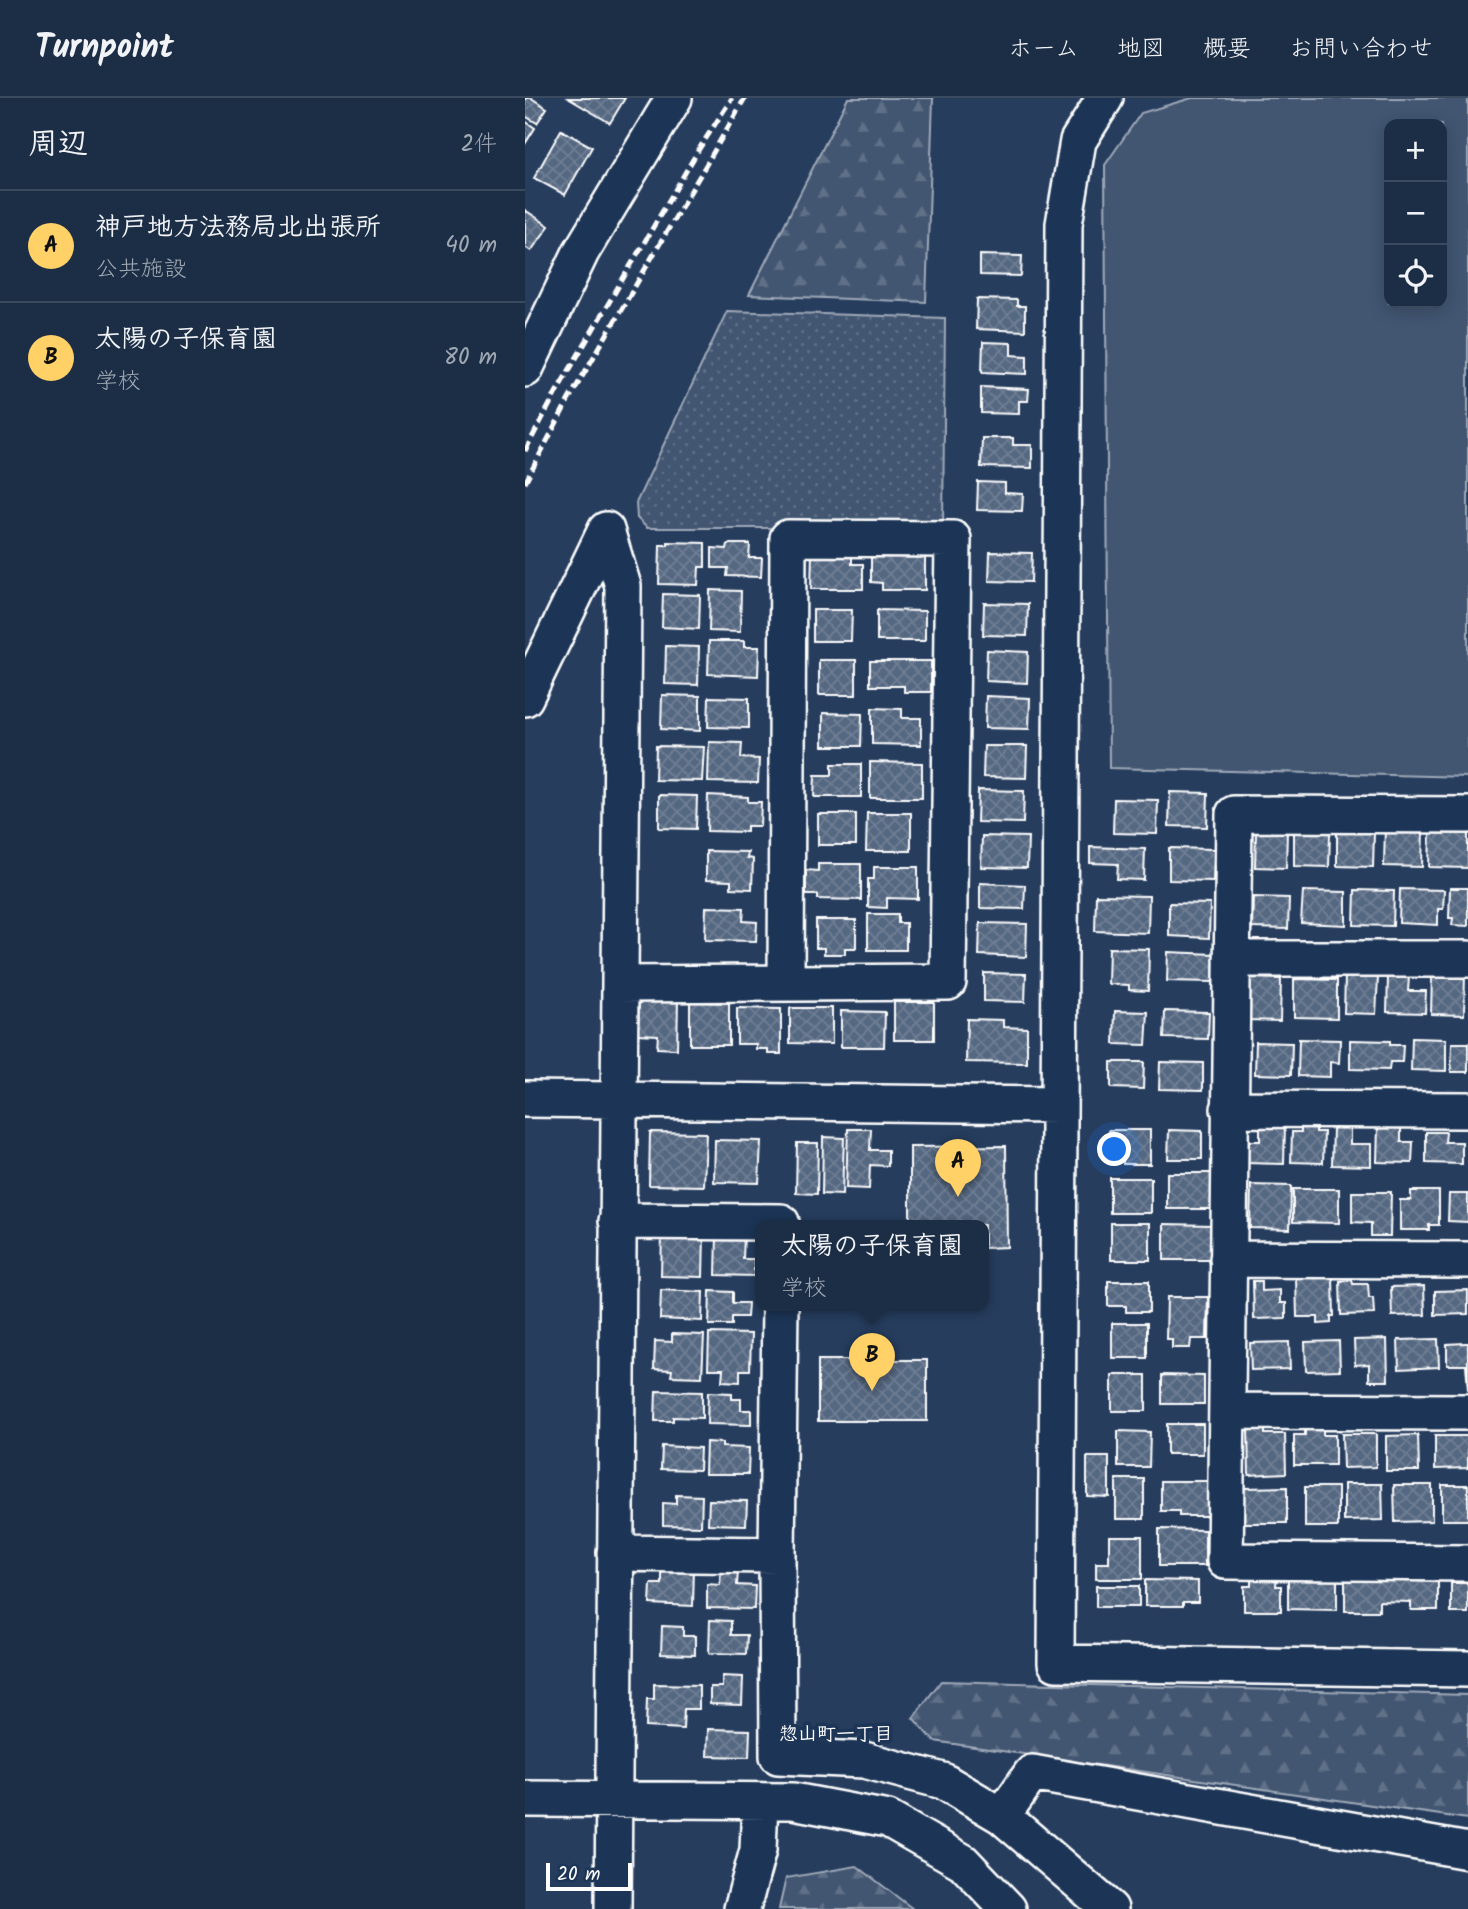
<!DOCTYPE html>
<html lang="ja">
<meta charset="utf-8">
<style>
:root{--surface:#1c2e46;--page:#25364d;--text:#f1f3f6;--muted:#a0a8b3;--line:#3a4a5f;--accent:#ffd166}
body{margin:0;font-family:Kalam,"Klee One",sans-serif;background:var(--page);color:var(--text)}
.controls{position:absolute;right:21px;top:21px;display:grid;overflow:hidden;border-radius:14px;box-shadow:0 4px 18px #0003}
.controls button{width:63px;height:63px;display:grid;place-items:center;padding:0;border:0;border-bottom:2px solid var(--line);background:var(--surface);color:var(--text);font:35px sans-serif}
.scale{position:absolute;left:21px;bottom:18px;width:86px;box-sizing:border-box;padding-left:7px;border:4px solid #fff;border-top:0;font-size:19px;line-height:24px;white-space:nowrap;color:#fff;-webkit-text-stroke:5px #1d3557;paint-order:stroke}
.you{position:absolute;left:590px;top:1052px;width:24px;height:24px;margin:-18px;border:5px solid #fff;border-radius:50%;background:#1a73e8;box-shadow:0 0 0 10px #1a73e833}
.badge{display:grid;place-items:center;width:46px;height:46px;border-radius:50%;background:var(--accent);color:#111;font-size:23px;font-weight:700}
.pin{position:absolute;translate:-50% -58px;filter:drop-shadow(0 2px 4px #0008)}
.pin::after{content:'';position:absolute;top:37px;width:24px;height:21px;background:inherit;clip-path:polygon(0 0,100% 0,50% 100%)}
.popup{position:absolute;left:230px;top:1122px;width:234px;height:91px;box-sizing:border-box;display:grid;place-content:center;border-radius:14px;background:var(--surface);filter:drop-shadow(0 2px 5px #0005);font-size:23px;white-space:nowrap;color:var(--muted)}
.popup b{font-size:26px;color:var(--text)}
.popup::after{content:'';position:absolute;left:50%;top:100%;margin-left:-14px;border:14px solid transparent;border-top-color:var(--surface)}
.list{margin:0;padding:0;list-style:none}
h2{display:flex;justify-content:space-between;align-items:center;height:91px;margin:0;padding:0 28px;font-size:30px}
h2 small{font-size:23px;font-weight:400;color:var(--muted)}
.list li{display:grid;grid-template-columns:46px 1fr auto;gap:21px;align-items:center;box-sizing:border-box;height:112px;padding:0 28px;border-top:2px solid var(--line)}
.list b{display:block;font-size:26px;white-space:nowrap}
.list p{margin:0;font-size:23px;white-space:nowrap;color:var(--muted)}
.list em{font-size:23px;font-style:normal;color:var(--muted)}
.icon{flex:none;width:38px;height:38px;fill:none;stroke:currentColor;stroke-width:2;stroke-linecap:round;stroke-linejoin:round}
.map{position:relative;flex:none;width:943px;height:1811px;overflow:hidden}
header{display:flex;align-items:center;gap:42px;box-sizing:border-box;height:98px;padding:0 35px;background:var(--surface);border-bottom:2px solid var(--line)}
header strong{font-size:33px}
nav{display:flex;gap:38px;margin-inline-start:auto;font-size:24px}
main{display:flex}
aside{flex:1;background:var(--surface)}
.map>svg:first-child{display:block}
</style>
<header>
<strong>Turnpoint</strong>
<nav><a>ホーム</a><a>地図</a><a>概要</a><a>お問い合わせ</a></nav>
</header>
<main>
<aside>
<h2>周辺<small>2件</small></h2>
<ul class="list">
<li><span class="badge">A</span><div><b>神戸地方法務局北出張所</b><p>公共施設</p></div><em>40 m</em></li>
<li><span class="badge">B</span><div><b>太陽の子保育園</b><p>学校</p></div><em>80 m</em></li>
</ul>
</aside>
<div class="map">
<svg width="943" height="1811" viewBox="0 0 943 1811">
<defs>
<pattern id="forest-firs" width="22" height="20" patternUnits="userSpaceOnUse" patternTransform="scale(1.75)"><rect width="22" height="20" fill="#425672"/><path d="M5 1l3.5 6h-7zM16 11l3.5 6h-7z" fill="#5e6f87"/></pattern>
<pattern id="park-dots" width="8" height="8" patternUnits="userSpaceOnUse" patternTransform="scale(1.75)"><rect width="8" height="8" fill="#425672"/><path d="M2 2h.1M6 6h.1" fill="none" stroke="#5e6f87" stroke-width="1.8" stroke-linecap="round"/></pattern>
<pattern id="building-cross-hatch" width="8" height="8" patternUnits="userSpaceOnUse" patternTransform="scale(1.75)"><rect width="8" height="8" fill="#556781"/><path d="M0 0l8 8M0 8l8-8" fill="none" stroke="#6e7e94"/></pattern>
</defs>
<rect width="100%" height="100%" fill="#263d5e"/>
<filter id="ink" filterUnits="userSpaceOnUse"><feTurbulence type="fractalNoise" baseFrequency=".0143" numOctaves="2"/><feDisplacementMap in="SourceGraphic" scale="14" xChannelSelector="R" yChannelSelector="G"/><feConvolveMatrix kernelMatrix="1 2 1 2 8 2 1 2 1" color-interpolation-filters="sRGB"/></filter>
<g filter="url(#ink)">
<path fill="#425672" stroke="#a0aab8" stroke-width="2" fill-rule="evenodd" d="M667,0H943V679L584,670L580,67L616,15ZM864,26H917V205H864Z"/>
<path fill="url(#forest-firs)" stroke="#a0aab8" stroke-width="2" d="M323,0H408L401,204L224,197Z
M416,1583L943,1597V1721L409,1643L388,1620Z
M332,1768L388,1811H254L261,1780Z"/>
<path fill="url(#park-dots)" stroke="#a0aab8" stroke-width="2" d="M202,213L420,220L418,430H122L112,420L111,405Z"/>
<path fill="url(#building-cross-hatch)" stroke="#fff" stroke-width="2" d="M0,0H6L22,10L12,25L0,18Z
M43,0H100L85,25Z
M0,23L10,30L0,46Z
M36,32L67,49L40,97L9,80Z
M0,112L24,128L6,153L0,149Z
M455,157L497,158L496,178L455,177Z
M452,201L492,202V208H500V233L451,231Z
M458,244L486,245V257L502,258V276L457,274Z
M456,289L504,291L503,303H494V316L456,315Z
M457,340H488V347H507V370L456,369Z
M453,384L480,385V395L498,396L497,413L452,412Z
M143,444L180,445V469H174L173,487L134,486L135,447H143Z
M203,446H225L224,460H237L236,479L202,478L203,470H187V450L202,451Z
M465,454L507,455L506,484L464,483Z
M287,455H327V466H338V491H286Z
M346,455H400V492H357V485L346,484Z
M185,492L216,493L215,534L184,533Z
M138,496L175,497L174,531L137,529Z
M459,505L503,506L502,538L458,537Z
M288,512H327L326,543H288Z
M352,512L400,513V543H352Z
M184,543H219V549H234L233,578L183,576Z
M141,548L174,549L173,587L140,586Z
M462,552L503,554L502,585L461,583Z
M294,562H331V597H294Z
M345,563H406V594H379V588H345Z
M137,597L175,598V633L136,631Z
M461,598L505,600L504,631L460,630Z
M184,599L224,600V630L183,629Z
M347,610L377,611V620H396V647L347,646Z
M298,615L337,616L336,648H298Z
M184,644L217,645L216,660L234,661L233,685L183,684Z
M131,648L179,649L177,683L130,682Z
M459,648H502L501,680L458,679Z
M345,664L397,665V700H345Z
M307,666H336V699H289L290,677H307Z
M453,692L499,693L498,725L452,724Z
M645,694L683,695L682,729L644,728Z
M134,697L172,698L171,731L134,730Z
M183,697L223,699V704H236L235,728H222V734L182,733Z
M589,701L633,702L632,736L588,735Z
M342,715H386V753H341Z
M293,716H331V747H293Z
M860,728L898,730L897,769L859,768Z
M731,733H762L761,770L730,769Z
M812,733L849,734L848,769L812,768Z
M769,734L805,735L804,769L769,768Z
M905,735H943V770L904,769Z
M457,738L503,739L502,770L456,769Z
M565,749L620,751L619,782L592,781L593,766L565,765Z
M644,750L689,751L688,783L644,782Z
M181,753L223,754L222,760L228,761L227,791L206,790V783L181,782Z
M293,766H336V802L293,801V797H281V772L293,773Z
M349,769H393V801L362,800V810L343,809V781H349Z
M455,785L500,787L499,811L455,810Z
M925,790H943V828L927,827L928,820H924Z
M875,791L919,792L918,811H913V827L874,825Z
M830,792L869,793L868,828L829,827Z
M778,793L821,794V827L776,825Z
M571,797L624,798L623,835L570,833Z
M728,799L764,800L763,831L727,830Z
M644,805L685,806L684,840L644,838Z
M181,809L219,810L218,823L232,824L231,843L180,842Z
M343,816H373V825H381V852H343Z
M291,822H331V850H320V856H299V850H291Z
M455,825L502,826L501,859L454,857Z
M584,850L624,851L623,893L604,892V887L583,886Z
M643,854L689,856L688,884L642,883Z
M459,875L501,876L500,904L459,903Z
M907,876H940L939,917L906,916Z
M820,878L853,879L851,916L819,915Z
M863,879H884L883,893H901L900,915L862,914Z
M724,880L756,881L755,923L723,922Z
M769,881L812,882V920L769,919Z
M114,900L153,902L152,951L132,950L133,937L113,936Z
M165,904L204,905V947H165Z
M369,904H409V942H369Z
M212,910L256,911V956H243V951H231V946H212Z
M265,910H307V946L265,945Z
M316,913L360,914L359,949H316Z
M590,913L623,914L621,947L589,946Z
M640,913L684,914L683,941L639,940Z
M442,921L478,922V929L502,930V965L441,964Z
M887,940L921,941V973L886,972Z
M774,941L815,942L814,965L805,964V979L773,978Z
M825,942L865,943V947H878L877,964H865L864,972L825,971Z
M731,944L767,945L766,977L730,976Z
M927,945H943V974H926Z
M586,964H619L618,991L586,990Z
M635,964L678,965V992L634,991Z
M776,1025L791,1026V1034H799L798,1065L766,1064L767,1034H776Z
M735,1027H760L759,1066L723,1065V1043H735Z
M853,1029H876V1044H888L887,1065L852,1064Z
M808,1030H825V1046H846V1068L807,1067Z
M323,1031H346L345,1052H363V1068L345,1067L344,1091L321,1090Z
M584,1032H625V1066H598V1056L584,1055Z
M644,1032L677,1033V1061H643Z
M125,1034L181,1035L179,1088L124,1087Z
M901,1034H921L920,1044H937V1066L901,1065Z
M298,1039L319,1040L317,1097L297,1096Z
M190,1042L236,1043L234,1085L189,1084Z
M272,1045H293L292,1096L271,1095Z
M481,1048L482,1149L459,1150V1127H385V1049Z
M642,1075H687L686,1111H642Z
M585,1080H626V1115H585Z
M726,1087L766,1088L765,1131L725,1130Z
M768,1091H814V1125L768,1124Z
M886,1093H914V1127H904V1132H875V1102H886Z
M827,1094H866L865,1138H846V1125L827,1124Z
M924,1096H943V1124L923,1123Z
M586,1125H625V1162H586Z
M639,1126L688,1127V1162H639Z
M137,1135L179,1136L178,1179L136,1178Z
M192,1137H219L218,1161H229V1178L191,1177Z
M808,1179L809,1218H806V1225L793,1226V1219H772L771,1180Z
M827,1182L828,1186H843L844,1200H848L849,1216L816,1217L815,1183Z
M583,1183H624V1214H601V1208H583Z
M728,1183H737V1193L755,1192V1205H761V1220L729,1221Z
M899,1188L900,1217L867,1218L866,1189Z
M136,1192L178,1194L177,1223L135,1221Z
M943,1192V1216L910,1217V1193Z
M185,1193L208,1194V1205H223L222,1219H207V1227H184Z
M642,1199H683L682,1241H666L665,1250H647V1241H641Z
M587,1225H622V1260H587Z
M184,1235L226,1236L225,1272H215V1284L197,1283L198,1271H183Z
M147,1236L179,1237L177,1279L146,1278L147,1272L129,1271L130,1243L147,1244Z
M862,1241L863,1283H844V1266L830,1267L829,1242Z
M913,1241L914,1269L874,1271L873,1242Z
M814,1243L815,1272L781,1273L780,1244Z
M764,1244L765,1271L726,1272L725,1245Z
M940,1245H943V1292L941,1267H922V1246Z
M293,1262H402V1323H293Z
M587,1277H621V1313H587Z
M637,1277L679,1278V1306H637Z
M131,1293L177,1294V1320L148,1319V1323H130Z
M183,1294L207,1295V1301H216V1312H226V1327L182,1326Z
M642,1326H678V1356H642Z
M798,1326V1337H810V1367H769V1337H780V1327Z
M723,1329H740V1336H760L761,1375L724,1377Z
M593,1333L625,1334L624,1369H593Z
M817,1336H851V1369L818,1370Z
M893,1337L894,1373H861V1338Z
M910,1338H943V1370L910,1371Z
M181,1344L197,1345V1349L224,1350L223,1376H180Z
M137,1348L175,1350L174,1372L136,1371Z
M562,1359H584V1399L562,1398Z
M591,1381H619V1421H591Z
M636,1383H684V1418H654V1413H636Z
M819,1386H857L858,1422L819,1423Z
M869,1387H907V1423L870,1424Z
M917,1387H943V1422H917Z
M762,1389V1425H719V1390Z
M780,1389H813V1429H780Z
M151,1397L177,1398L176,1428L138,1427V1405L151,1406Z
M184,1402L222,1403L221,1427L183,1426Z
M634,1431L680,1432V1468H634Z
M584,1438H617V1481H571V1465H584Z
M137,1468L169,1469L168,1508L125,1506L126,1486H137Z
M196,1473H213L212,1487L230,1488L229,1511L182,1510V1486L195,1487Z
M726,1476H752L751,1488H756V1513H719V1488H726Z
M763,1480H812V1512L763,1511Z
M820,1480H892V1483L913,1484V1512H886V1504L854,1503V1513H820Z
M620,1482L673,1483V1504H658V1508H620Z
M926,1485H943V1515H926Z
M571,1488H614V1509H571Z
M185,1522L206,1523V1537H222L221,1556L184,1555Z
M137,1528L158,1529V1538H170V1557L136,1556Z
M197,1578L218,1579L217,1607L185,1606V1589H197Z
M129,1586L174,1587V1611H159L158,1631L121,1629L122,1601H129Z
M183,1631L225,1632L224,1659L182,1658Z"/>
<g fill="none" stroke-linecap="round" stroke-linejoin="round">
<defs>
<path id="minor" d="M580,0L553,43L539,126L531,1565L943,1571
M0,271L56,154L149,0
M81,432L98,488L88,1811
M0,600L81,432
M943,717L709,716L700,1463L943,1465
M707,861H943
M95,886L423,884L428,441L263,440L261,885
M0,1001L533,1007
M704,1011L943,1012
M92,1123L256,1124V1127
M703,1161L943,1162
M255,1207L252,1457L253,1658L339,1662L418,1683L477,1718L585,1811
M702,1313L943,1314
M90,1455L252,1457
M0,1701L268,1703L363,1721L438,1764L483,1811
M477,1718L507,1675L943,1753
M217,1811L233,1752L235,1703"/>
</defs>
<use href="#minor" stroke="#fff" stroke-width="40"/>
<use href="#minor" stroke="#1d3557" stroke-width="35"/>
<path stroke="#fff" stroke-width="5" stroke-dasharray="10 5" stroke-linecap="butt" d="M0,353L32,293L174,51L207,0
M0,385L43,303L220,0"/>
</g>
</g>
<g text-anchor="middle" stroke-width="7" stroke-linejoin="round" paint-order="stroke">
<g font-size="19" font-weight="bold" fill="#fff" stroke="#1d3557">
<text x="311" y="1642">惣山町一丁目</text>
</g>
</g>
</svg>
<div class="controls">
<button>+</button>
<button>−</button>
<button><svg class="icon" aria-label="locate" viewBox="0 0 24 24"><circle cx="12" cy="12" r="6"/><path d="M12 2v4M12 18v4M2 12h4M18 12h4"/></svg></button>
</div>
<div class="scale">20 m</div>
<div class="you"></div>
<div class="pin badge" style="left:433px;top:1099px">A</div>
<div class="pin badge" style="left:347px;top:1293px">B</div>
<div class="popup"><b>太陽の子保育園</b>学校</div>
</div>
</main>
